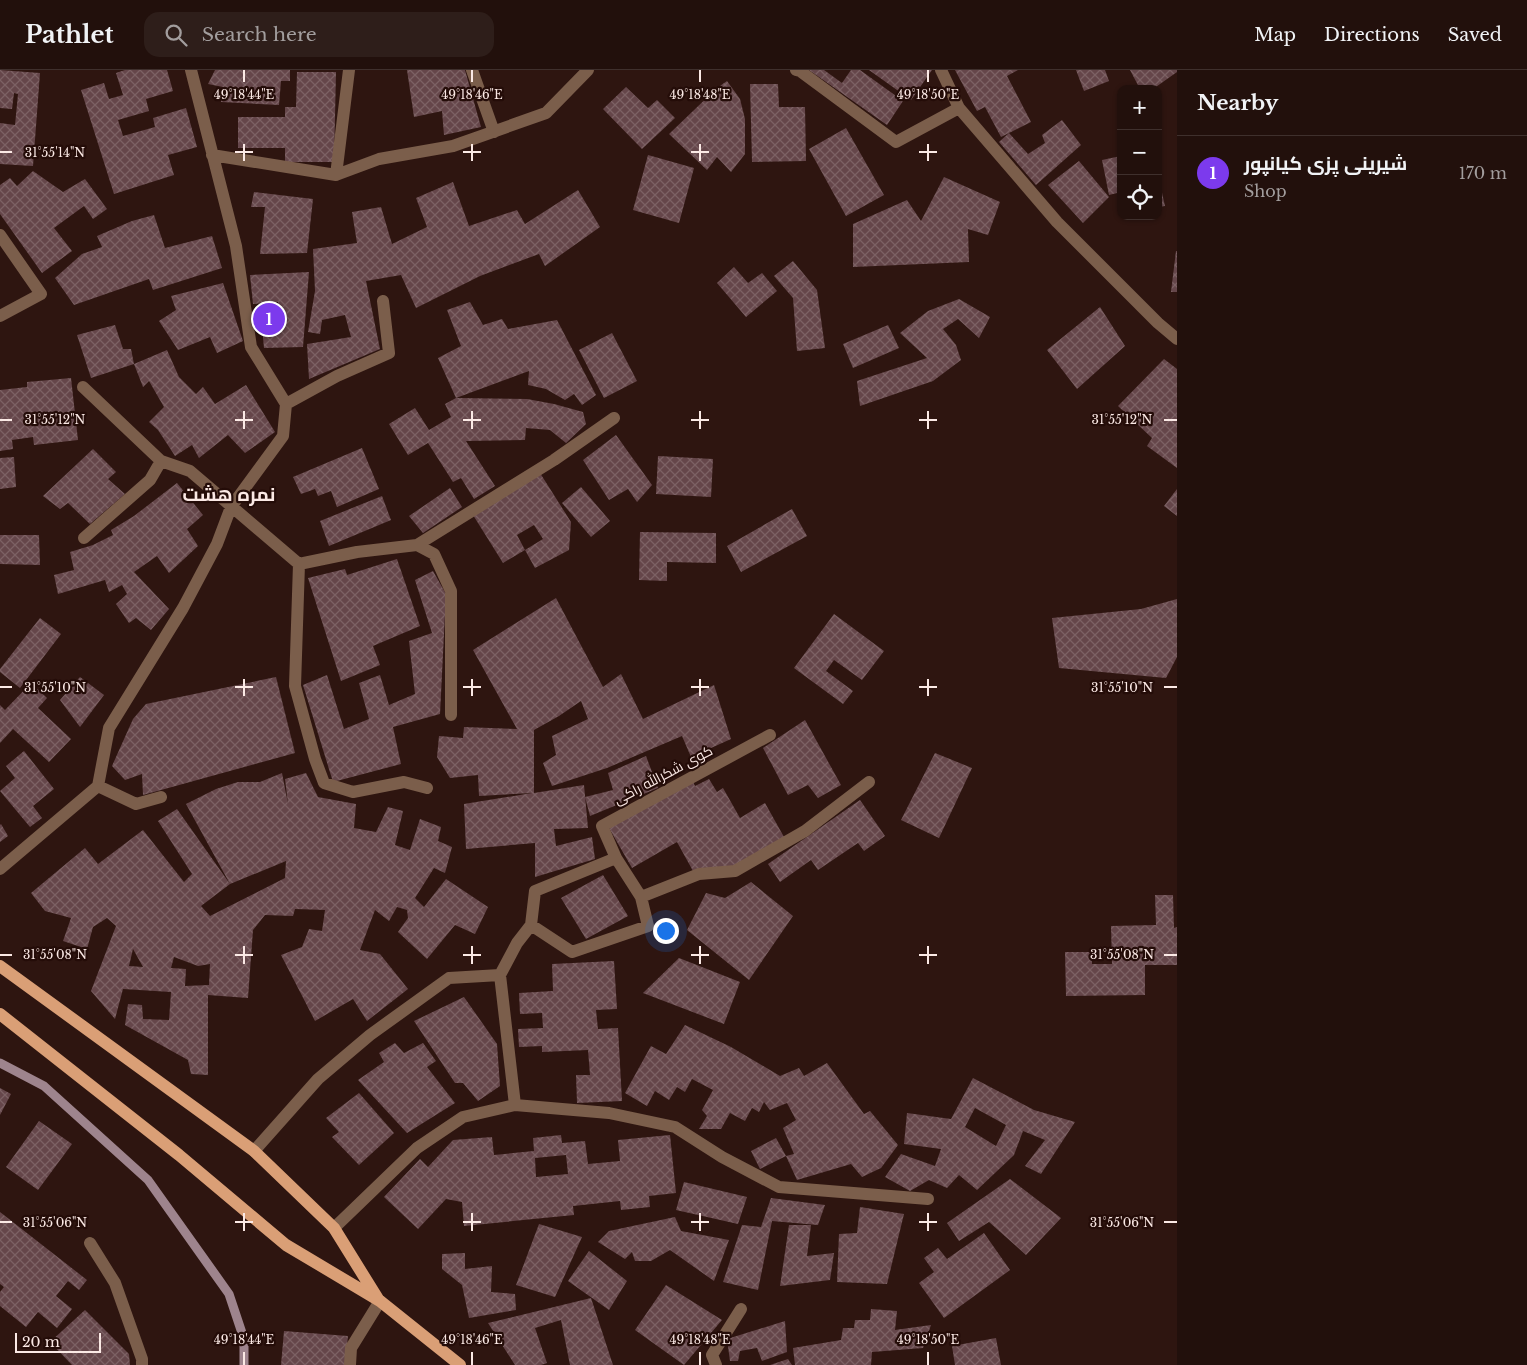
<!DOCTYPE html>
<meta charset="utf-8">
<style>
:root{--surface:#22100c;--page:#2e1e1a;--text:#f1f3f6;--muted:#a29d9d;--line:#3f302d;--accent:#7c3aed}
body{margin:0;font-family:"Libre Baskerville",Cairo,serif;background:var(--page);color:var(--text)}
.controls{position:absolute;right:15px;top:15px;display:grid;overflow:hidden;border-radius:10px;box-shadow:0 1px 4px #0004}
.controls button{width:45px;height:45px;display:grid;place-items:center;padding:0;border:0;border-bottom:1px solid var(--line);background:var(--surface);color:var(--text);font:25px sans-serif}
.scale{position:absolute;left:15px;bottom:12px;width:86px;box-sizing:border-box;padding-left:5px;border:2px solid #fbe9e5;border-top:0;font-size:14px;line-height:18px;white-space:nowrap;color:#fbe9e5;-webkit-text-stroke:4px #240c08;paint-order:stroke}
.you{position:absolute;left:665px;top:860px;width:18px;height:18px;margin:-12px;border:4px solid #fff;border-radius:50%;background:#1a73e8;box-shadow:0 0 0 8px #1a73e833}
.badge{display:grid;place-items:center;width:32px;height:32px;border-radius:50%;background:var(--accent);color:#fff;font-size:16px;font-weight:700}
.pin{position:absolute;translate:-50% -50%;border:2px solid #fff;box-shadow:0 1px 5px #0006}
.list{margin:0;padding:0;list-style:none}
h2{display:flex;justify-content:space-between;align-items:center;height:65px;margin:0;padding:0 20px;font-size:21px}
h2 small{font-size:16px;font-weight:400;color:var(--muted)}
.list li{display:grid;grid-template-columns:32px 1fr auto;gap:15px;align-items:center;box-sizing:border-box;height:75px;padding:0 20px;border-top:1px solid var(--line)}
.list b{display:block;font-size:19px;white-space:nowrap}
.list p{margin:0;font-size:16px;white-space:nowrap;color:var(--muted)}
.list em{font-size:16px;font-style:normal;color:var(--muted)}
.icon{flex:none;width:28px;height:28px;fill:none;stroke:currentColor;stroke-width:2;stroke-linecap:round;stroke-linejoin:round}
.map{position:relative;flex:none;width:1177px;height:1295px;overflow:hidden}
header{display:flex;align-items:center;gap:30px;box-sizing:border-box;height:70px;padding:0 25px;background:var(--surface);border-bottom:1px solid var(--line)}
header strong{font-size:24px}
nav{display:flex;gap:28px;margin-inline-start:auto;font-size:18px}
.search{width:350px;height:45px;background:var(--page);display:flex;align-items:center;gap:12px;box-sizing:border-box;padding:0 18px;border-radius:15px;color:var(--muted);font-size:19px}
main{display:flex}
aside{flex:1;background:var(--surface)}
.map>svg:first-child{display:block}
</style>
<header>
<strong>Pathlet</strong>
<div class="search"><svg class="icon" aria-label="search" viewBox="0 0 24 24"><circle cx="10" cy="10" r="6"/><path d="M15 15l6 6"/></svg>Search here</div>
<nav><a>Map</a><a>Directions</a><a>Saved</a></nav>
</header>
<main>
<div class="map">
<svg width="1177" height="1295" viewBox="0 0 1177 1295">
<defs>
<pattern id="building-cross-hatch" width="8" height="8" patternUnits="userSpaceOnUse" patternTransform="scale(1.25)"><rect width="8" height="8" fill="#65464a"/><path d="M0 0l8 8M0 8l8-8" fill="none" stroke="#7c6164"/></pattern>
</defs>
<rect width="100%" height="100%" fill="#2e1510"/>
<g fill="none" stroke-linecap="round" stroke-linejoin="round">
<path stroke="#9e848d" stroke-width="9" d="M0,993L44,1016L148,1110L229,1224L244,1269V1295"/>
</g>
<path fill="url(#building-cross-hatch)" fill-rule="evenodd" d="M0,0L40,3L33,96L0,94V53L15,55L18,24L14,23L12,39L0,38Z
M125,0H167L173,21L146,29L149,41L118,50L123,66L155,57L153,48L186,38L197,77L168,85L174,105L114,124L81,20L104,13L109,29L123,25L116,3Z
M215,0H290V11H281L279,35L221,32L223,17L208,14Z
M407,0H465L481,57L444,65L442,41L414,47Z
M809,0H824L842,13L851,0H860L903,31L887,55Z
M869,0H932L911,30Z
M955,0H1018L1007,6L1031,52L1001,67L985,37L977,41Z
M1076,0H1105L1109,11L1084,21Z
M1130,0H1177V2L1153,19H1140Z
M297,2H336L334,92H285V78H238V47H285V37H296Z
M727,11L740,29L745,49V84L731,102L717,87L707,100L669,64L717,18Z
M750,14H778L779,37H805L806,91L752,92Z
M626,17L648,38L657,30L675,48L642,79L603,39Z
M1062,50L1081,75L1036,115L999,72L1009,63L1028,84L1045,73L1042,65Z
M846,58L884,125L846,146L809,79Z
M648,85L694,98L679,153L633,140Z
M1121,86V122L1109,125L1102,90Z
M1079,91L1109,127L1083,153L1048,115Z
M33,101L63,122L85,109L107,139L93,149L84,136L54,158L72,181L42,203L0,144V115L10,108L17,116Z
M1158,105L1165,136L1158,137Z
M944,107L1000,132L988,165L968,159L969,192L853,197V154L907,130L921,151Z
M453,112L469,156L517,140L525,154L578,120L600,157L545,196L539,184L480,206L416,238L401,205L366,211L380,279L309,309L307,274L351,267L345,245L322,250L320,264L308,262L315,221L313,179L357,173L352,142L381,137L392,174L427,157L416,128Z
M254,122L313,129L307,183L260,184L265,137H251Z
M154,145L165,178L212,166L222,198L153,220L149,209L74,235L55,208L82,184L102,177L97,166L132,151Z
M1176,181H1177V222H1171Z
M793,191L817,220L825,278L797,281L793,228L774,206Z
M734,197L748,213L762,203L777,221L746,247L717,213Z
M309,202L303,277L264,278L262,257L280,254L278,232L253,234L250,205Z
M223,213L243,271L217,283L210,267L178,280L159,251L176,240L171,226Z
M959,229L990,247L979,268L958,249L943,259L956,275L961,290L933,311L860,336L857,311L927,288L900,263L928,241Z
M470,232L483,255L502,249L508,259L557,250L596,325L582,335L574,324L565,330L546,319L528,315L529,301L456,328L438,288L461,276L447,240Z
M1100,237L1125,276L1077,319L1047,280Z
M115,255L123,279H131L134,294L167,280L179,307L196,324L203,317L215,334L246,315L275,362L245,383L228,365L199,388L192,375L175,386L158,360L149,352L164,337L149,311L143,317L134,294L91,308L77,265Z
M888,255L899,278L853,298L843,274Z
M612,263L637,311L604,328L579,280Z
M1164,289L1177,299V398L1147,376L1152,368L1118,336Z
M71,308L78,370L34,375L33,367L12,370L13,379L0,381V320L27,317V312Z
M456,328L527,329L554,334L583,342L586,354L566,373L550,360L526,358L525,370L466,371L495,416L474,429L461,408L453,412L428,373L408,385L389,354L415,338L429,360L451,347L445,334Z
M616,365L652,415L637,432L628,419L609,430L583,390Z
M362,378L379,419L337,437L331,421L318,426L315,419L301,424L293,407Z
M93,379L116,402L108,409L125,424L90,454L68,433L60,439L43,426Z
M658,386L713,389L711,427L656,424Z
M14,387L16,417L0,419V388Z
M540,403L571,452L569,480L535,498L525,480L543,469L534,455L517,465L525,480L503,493L473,445Z
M177,413L203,445L187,459L198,476L169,503L157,486L134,502L169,539L151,560L136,548L129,553L116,534L127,524L122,515L109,522L105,510L58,524L54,505L74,500L70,482L93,475L113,465L111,460L134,446Z
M581,417L610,451L591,467L562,433Z
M450,418L462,437L423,463L409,446Z
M1177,419V446L1164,436Z
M382,426L391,450L329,476L320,451Z
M792,439L807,466L741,502L727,476Z
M640,462L716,463V493L667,492V511L639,510Z
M0,465H39L40,495L0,494Z
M397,489L420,556L373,576L380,595L341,611L308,508L345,499L347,505Z
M433,501L446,524L440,644L393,657L401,694L333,712L303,615L327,605L344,659L369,649L359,613L380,605L389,635L415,624L409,571L432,563L415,510Z
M556,528L603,617L621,604L643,649L714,615L731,669L691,687L682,666L607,698L552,716L543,693L556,685L552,666L588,649L581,631L559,646L534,660V723L584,715L588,758L554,759L556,776L592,767L595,789L535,807V773L466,779L464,734L532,723L479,726L478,705L450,708L437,687L439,666L463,668L464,657L517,659L473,580Z
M1177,529V587L1166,608L1059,598L1052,548L1141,539Z
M834,544L884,581L862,610L834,590L826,601L853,621L843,634L794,598Z
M40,548L61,564L20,618L0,602V599Z
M80,607L104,625L80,657L60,630Z
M276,607L295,683L143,725L142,704L125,710L112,696L133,649L146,634Z
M31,613L47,628L38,638L71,669L49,692L13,659L0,673V635L5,640Z
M805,650L841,715L818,728L808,715L788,725L763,678Z
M24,681L54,719L33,736L42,748L30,757L0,721L15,708L6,696Z
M935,683L972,698L939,768L901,750Z
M646,686L658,718L590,746L585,727L613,720L608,703Z
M282,703L288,734L285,709L306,703L318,727L356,734L354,758L376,762L388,737L403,741L395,775L410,780L420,749L441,757L438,771L452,777L445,803L434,798L415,828L424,837L446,809L488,837L475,864L455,855L427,889L398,862L408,848L407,840L397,837L389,851L375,840L360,880L380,884L408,919L367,951L353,929L315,951L281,885L302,877L309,859L322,861L325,840L295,839L293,846L265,845L253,860L248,928L208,925V1005L191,1004L188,990L125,955L128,934L142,935L143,949L169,950L171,922L123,919L115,949L91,921L116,856L107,848L93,857L87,879L63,871L71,848L45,841L31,823L85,778L98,794L143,760L184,812L192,804L158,751L177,739L230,814L201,836L210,846L285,808L286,791L230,814L186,734L216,719L238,712H260ZM133,879L143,897L129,896ZM174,887L198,896L210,894L209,915L185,916L186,899L171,898Z
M709,709L717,722L723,718L740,748L765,733L784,767L733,796L693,801L677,772L632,798L609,758L692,710L695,716Z
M860,730L885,766L864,781L858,773L818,800L811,790L780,812L768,794Z
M1,754L8,766L0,772V755Z
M603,805L628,846L586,869L561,828Z
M751,812L793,846L749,910L687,860L706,823L725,828Z
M1155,825H1173L1174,858L1177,857V895H1145V925L1066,926L1065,882H1091L1092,894H1112L1111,856L1156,855Z
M679,888L740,912L724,954L643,923Z
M614,891L617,939L596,940L598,959L618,958L622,1031L577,1033L576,1005H590L588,980L542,982V976L519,977L518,959L543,958L542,943L520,944L519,923L553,921L552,894Z
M464,927L497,974L500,1016L478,1031L463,1013H455L414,951Z
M685,955L731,977L780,1006L799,998L804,1006L827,993L864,1044L870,1041L898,1075L881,1098L862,1107L851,1094L797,1110L786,1086L794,1084L783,1058L796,1050L787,1033L770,1040L764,1032L759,1042L752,1038L745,1051L730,1043L721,1059H699L707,1046L702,1040L713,1020L692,1009L685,1022L677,1017L669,1030L655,1021L647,1036L625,1023L651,976L666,984Z
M395,973L404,983L423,973L436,991L427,997L455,1033L407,1063L358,1010L384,992L379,983Z
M973,1008L1034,1040L1075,1052L1041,1104L1025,1096L1045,1070L1023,1061L1014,1085L977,1120L959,1105L947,1118L929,1110L910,1121L885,1107L901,1084L935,1096L941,1079L904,1074L907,1043L951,1049ZM975,1038L1006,1055L996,1076L965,1057Z
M0,1018L11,1024L0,1045Z
M359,1023L394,1063L359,1095L332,1067L339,1062L326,1048Z
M39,1051L72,1074L38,1120L6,1097Z
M561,1065L562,1073L585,1071L588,1094L620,1091L618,1070L670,1065L676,1123L649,1126L650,1137L621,1140L620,1131L573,1136L574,1145L464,1156L462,1132L446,1129L418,1159L384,1127L420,1089L428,1097L453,1070L492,1067L494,1085L534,1081L533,1068ZM566,1085L568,1104L536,1107L535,1088Z
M776,1068L786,1086L760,1099L751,1081Z
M1010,1109L1061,1148L1026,1185L989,1152L959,1171L947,1153Z
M684,1112L747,1127L738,1154L676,1140Z
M771,1128L825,1135L818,1155L772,1151L758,1220L723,1212L742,1155L761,1157Z
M860,1137L904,1144L887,1214L837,1212L839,1164L857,1163Z
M0,1142L87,1210L79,1220L68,1211L56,1226L72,1239L57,1258L38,1242L26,1257L0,1236V1222L4,1217L0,1214Z
M675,1147L681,1161L729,1170L714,1211L670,1180L651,1191H635L632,1182L625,1189L598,1172L609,1161Z
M539,1154L582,1167L555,1227L516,1215Z
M789,1155H811L807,1186L834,1183L830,1210L780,1216Z
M984,1163L1010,1200L944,1248L919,1213L934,1202L924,1188L938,1178L947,1189Z
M589,1181L627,1211L609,1240L568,1211Z
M465,1183V1199L492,1196L491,1222L515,1224L516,1240L469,1248L462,1215L442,1199V1184Z
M666,1215L722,1250L684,1295L635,1260Z
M591,1228L613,1295H570L561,1250L535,1258L547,1293L541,1295H515L488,1253Z
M871,1239L897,1241L895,1260L931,1255L923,1278L872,1282L871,1295H795L793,1278L841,1270L843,1258H854L855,1250H870Z
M85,1240L129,1284L130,1295H72L50,1272Z
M785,1251L787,1282L762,1291L757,1278L740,1281L738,1291H730L727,1269Z
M284,1261L348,1266L345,1295H281Z
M996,1268L1001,1295H955L952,1276Z
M788,1289L792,1295H770Z"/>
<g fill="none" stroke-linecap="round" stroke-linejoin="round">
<path stroke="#7b5e4b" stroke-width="12" d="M472,0L494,62
M796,0L800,1L896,72L959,38
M941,0L959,38L1057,152L1158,253L1177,269
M212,85L336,105L379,89L453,76L546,43L588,0
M336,105L349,0
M0,165L41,224L0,246
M83,317L161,391L190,401L299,494L295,616L315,689L324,713L353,722L404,712L427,718
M286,334L337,306L389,283L383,231
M84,468L150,410L161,391
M417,475L554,390L614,348
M299,494L357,482L417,475L434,484L451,521V645
M98,716L136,734L161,727
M616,788L602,756L770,665
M0,799L98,716L109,658L183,538L217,474L231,437L283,366L286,334L251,277L236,176L191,0
M641,827L699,804L735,801L805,761L869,712
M515,1035L609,1043L675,1057L722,1087L779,1117L928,1129
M254,1081L318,1009L370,965L449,908L500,905L517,873L531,855L535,821L616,788L641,827L648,856L572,882L531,855
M334,1158L417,1078L463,1047L515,1035L500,905
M90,1173L115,1213L142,1289V1295
M350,1295L351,1278L380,1231
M716,1295L712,1285L741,1239"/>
<path stroke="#da9f76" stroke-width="12" d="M0,896L254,1081L334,1158L378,1229
M0,944L179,1085L286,1175L380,1231L460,1295"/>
</g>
<path fill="none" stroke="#fbe9e5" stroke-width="2" d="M244,0V12M472,0V12M700,0V12M928,0V12M244,74V91M472,74V91M700,74V91M928,74V91M0,82H12M235,82H253M463,82H481M691,82H709M919,82H937M244,341V359M472,341V359M700,341V359M928,341V359M0,350H12M235,350H253M463,350H481M691,350H709M919,350H937M1164,350H1177M244,609V626M472,609V626M700,609V626M928,609V626M0,617H12M235,617H253M463,617H481M691,617H709M919,617H937M1164,617H1177M244,876V894M472,876V894M700,876V894M928,876V894M0,885H12M235,885H253M463,885H481M691,885H709M919,885H937M1164,885H1177M244,1143V1161M472,1143V1161M700,1143V1161M928,1143V1161M0,1152H12M235,1152H253M463,1152H481M691,1152H709M919,1152H937M1164,1152H1177M244,1282V1295M472,1282V1295M700,1282V1295M928,1282V1295"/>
<g text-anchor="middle" stroke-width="4.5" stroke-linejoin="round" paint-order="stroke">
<g font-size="14" fill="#fbe9e5" stroke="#240c08">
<text transform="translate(663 705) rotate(-28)" y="5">کوی شکرالله راکی</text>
</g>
<g font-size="19" font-weight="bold" fill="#fbe9e5" stroke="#240c08">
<text x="229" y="431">نمره هشت</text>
</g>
</g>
<g font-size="12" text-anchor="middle" fill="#fbe9e5" stroke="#240c08" stroke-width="4.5" stroke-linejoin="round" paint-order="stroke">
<text x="244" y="29">49°18'44"E</text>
<text x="472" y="29">49°18'46"E</text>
<text x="700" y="29">49°18'48"E</text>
<text x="928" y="29">49°18'50"E</text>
<text x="55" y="87">31°55'14"N</text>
<text x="55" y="354">31°55'12"N</text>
<text x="1122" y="354">31°55'12"N</text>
<text x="55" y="622">31°55'10"N</text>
<text x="1122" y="622">31°55'10"N</text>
<text x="55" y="889">31°55'08"N</text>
<text x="1122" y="889">31°55'08"N</text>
<text x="55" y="1157">31°55'06"N</text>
<text x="1122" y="1157">31°55'06"N</text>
<text x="244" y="1274">49°18'44"E</text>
<text x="472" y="1274">49°18'46"E</text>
<text x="700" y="1274">49°18'48"E</text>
<text x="928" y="1274">49°18'50"E</text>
</g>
</svg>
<div class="controls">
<button>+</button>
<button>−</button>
<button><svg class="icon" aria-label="locate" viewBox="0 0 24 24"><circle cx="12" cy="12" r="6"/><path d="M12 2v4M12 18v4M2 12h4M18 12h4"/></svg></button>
</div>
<div class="scale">20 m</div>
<div class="you"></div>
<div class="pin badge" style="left:269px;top:249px">1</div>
</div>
<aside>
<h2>Nearby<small></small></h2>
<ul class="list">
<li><span class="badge">1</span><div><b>شیرینی پزی کیانپور</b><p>Shop</p></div><em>170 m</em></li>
</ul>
</aside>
</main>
